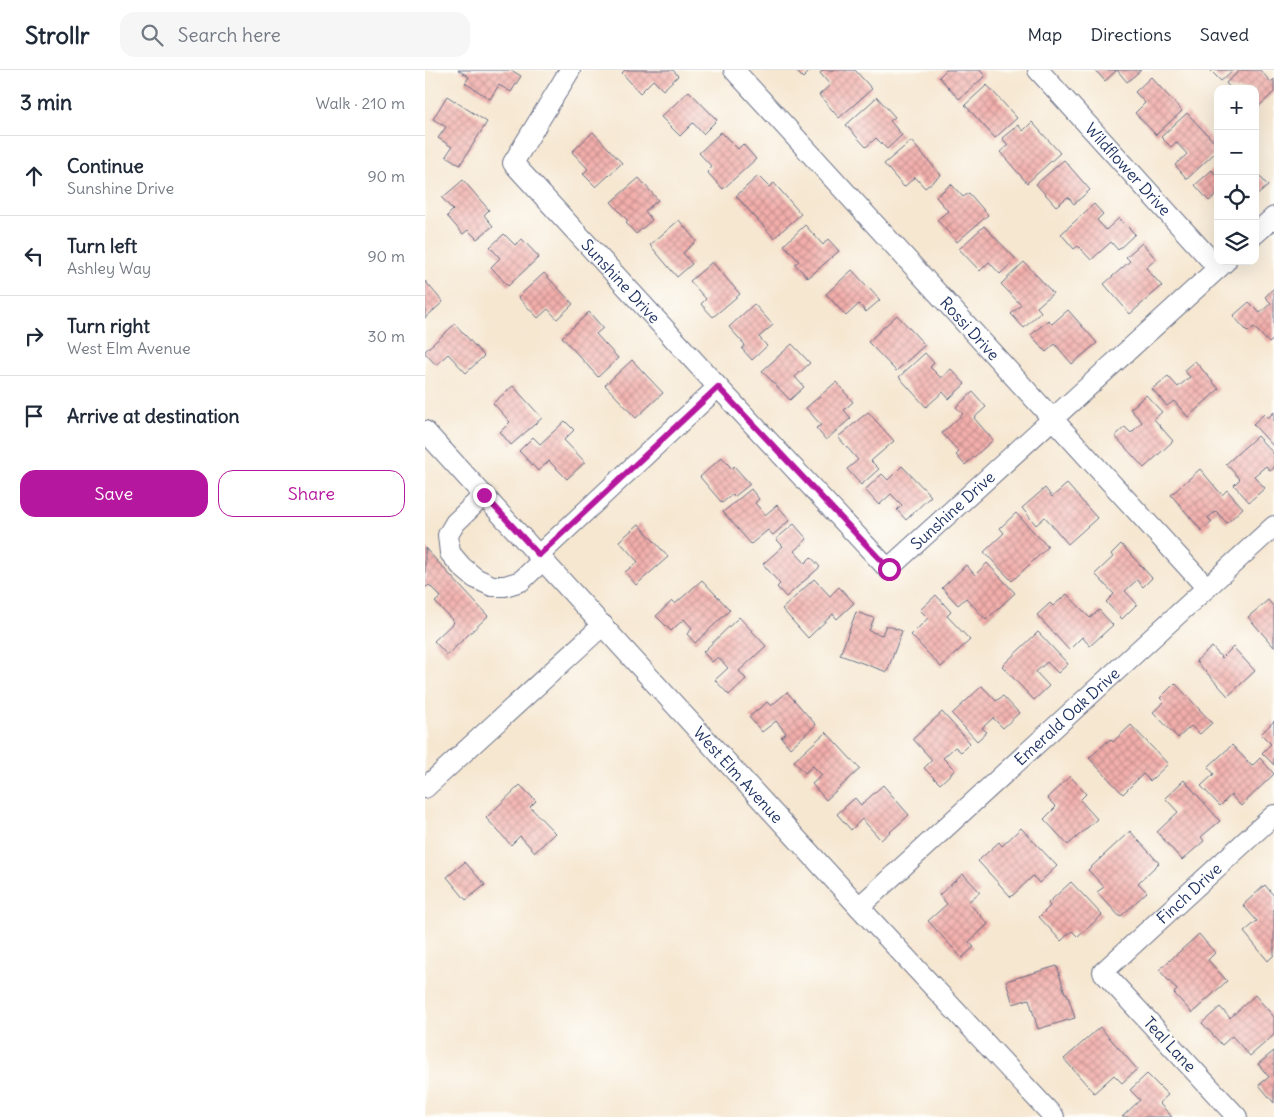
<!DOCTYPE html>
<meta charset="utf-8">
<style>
:root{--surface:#fff;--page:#f6f6f7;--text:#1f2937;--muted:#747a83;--line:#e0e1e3;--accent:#b5179e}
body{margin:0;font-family:Delius,sans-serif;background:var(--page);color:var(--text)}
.controls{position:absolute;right:15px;top:15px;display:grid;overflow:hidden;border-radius:10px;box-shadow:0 5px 20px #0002}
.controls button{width:45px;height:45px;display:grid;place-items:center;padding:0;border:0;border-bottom:1px solid var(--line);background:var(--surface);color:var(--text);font:25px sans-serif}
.stop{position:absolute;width:15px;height:15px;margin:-11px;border:4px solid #b5179e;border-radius:50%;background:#fff}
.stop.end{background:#b5179e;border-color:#fff;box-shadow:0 1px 5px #0008}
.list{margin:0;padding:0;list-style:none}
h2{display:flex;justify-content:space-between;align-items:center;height:65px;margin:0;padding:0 20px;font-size:21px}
h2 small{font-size:16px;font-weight:400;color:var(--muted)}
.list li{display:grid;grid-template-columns:32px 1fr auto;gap:15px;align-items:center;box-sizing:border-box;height:80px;padding:0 20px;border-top:1px solid var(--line)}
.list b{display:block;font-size:19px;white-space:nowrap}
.list p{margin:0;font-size:16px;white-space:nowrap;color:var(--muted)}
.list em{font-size:16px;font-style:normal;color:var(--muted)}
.actions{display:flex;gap:10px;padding:15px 20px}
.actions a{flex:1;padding:11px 0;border:1px solid var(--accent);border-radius:15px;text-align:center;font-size:18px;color:var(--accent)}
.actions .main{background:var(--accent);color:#fff}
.icon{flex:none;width:28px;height:28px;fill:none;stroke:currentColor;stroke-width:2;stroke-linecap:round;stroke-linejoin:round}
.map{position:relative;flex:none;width:849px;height:1047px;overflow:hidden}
header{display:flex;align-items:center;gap:30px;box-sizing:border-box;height:70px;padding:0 25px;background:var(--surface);border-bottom:1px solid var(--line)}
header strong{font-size:24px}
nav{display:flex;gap:28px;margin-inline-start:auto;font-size:18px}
.search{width:350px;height:45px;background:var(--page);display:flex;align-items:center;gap:12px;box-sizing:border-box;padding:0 18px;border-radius:15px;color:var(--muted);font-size:19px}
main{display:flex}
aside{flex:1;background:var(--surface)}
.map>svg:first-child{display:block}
</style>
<header>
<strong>Strollr</strong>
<div class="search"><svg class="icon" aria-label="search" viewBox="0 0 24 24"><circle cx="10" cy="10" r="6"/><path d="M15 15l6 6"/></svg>Search here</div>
<nav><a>Map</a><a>Directions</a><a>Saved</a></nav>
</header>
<main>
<aside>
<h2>3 min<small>Walk · 210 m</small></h2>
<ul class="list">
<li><svg class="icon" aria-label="ahead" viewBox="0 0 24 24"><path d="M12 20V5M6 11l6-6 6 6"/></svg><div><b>Continue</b><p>Sunshine Drive</p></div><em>90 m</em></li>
<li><svg class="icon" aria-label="left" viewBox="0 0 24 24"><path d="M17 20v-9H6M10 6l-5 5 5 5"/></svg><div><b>Turn left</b><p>Ashley Way</p></div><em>90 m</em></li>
<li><svg class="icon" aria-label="right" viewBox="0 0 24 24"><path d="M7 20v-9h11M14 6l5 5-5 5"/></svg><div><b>Turn right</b><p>West Elm Avenue</p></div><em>30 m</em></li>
<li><svg class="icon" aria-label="arrive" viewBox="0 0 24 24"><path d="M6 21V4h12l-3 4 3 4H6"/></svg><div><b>Arrive at destination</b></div></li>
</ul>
<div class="actions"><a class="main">Save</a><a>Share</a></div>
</aside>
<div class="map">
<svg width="849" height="1047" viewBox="0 0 849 1047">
<defs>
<pattern id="building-cross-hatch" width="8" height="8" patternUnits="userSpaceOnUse" patternTransform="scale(1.25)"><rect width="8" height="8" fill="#f3afab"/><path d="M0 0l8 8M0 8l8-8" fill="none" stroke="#c48f8e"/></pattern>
</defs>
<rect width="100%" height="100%" fill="#fdfcf7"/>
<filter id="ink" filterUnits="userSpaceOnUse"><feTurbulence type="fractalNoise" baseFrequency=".02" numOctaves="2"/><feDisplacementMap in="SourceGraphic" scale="10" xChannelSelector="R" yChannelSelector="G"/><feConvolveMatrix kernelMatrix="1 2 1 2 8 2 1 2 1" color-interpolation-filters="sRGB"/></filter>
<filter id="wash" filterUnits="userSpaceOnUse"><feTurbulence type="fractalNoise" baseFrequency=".0096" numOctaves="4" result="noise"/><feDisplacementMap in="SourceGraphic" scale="20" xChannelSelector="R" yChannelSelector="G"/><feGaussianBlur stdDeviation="1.12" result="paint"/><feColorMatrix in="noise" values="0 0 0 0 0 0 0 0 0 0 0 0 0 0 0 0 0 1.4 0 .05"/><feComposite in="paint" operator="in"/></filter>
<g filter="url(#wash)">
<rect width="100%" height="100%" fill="#f6e7d1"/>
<g id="blocks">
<path fill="url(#building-cross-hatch)" d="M33,0H86L96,6L86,22L74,15L65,29L40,13L44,7Z
M200,0H248L253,6L238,20L228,10L215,23L197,3Z
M370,0H386L378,8Z
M398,0H430L447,19L414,48L394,25L405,15L395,3Z
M521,0H555L560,6L534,29L514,7Z
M670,0H716L702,12L692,0L680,11Z
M787,0H808L796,11L786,1Z
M815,0H835L846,12L849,9V22L830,40V19H806L801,13Z
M726,7L757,41L731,65L710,43L720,33L710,22Z
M562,15L592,48L570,68L540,35Z
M264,21L292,50L278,64L268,53L255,66L236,47Z
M22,26L62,52L35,95L21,86L27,77L13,68L21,57L8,49Z
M452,27L470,47L465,51L477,65L462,79L451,68L441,77L421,55Z
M762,43L793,76V80L762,109L750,95L762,84L751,72L746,77L736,67Z
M607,52L635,83L602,113L575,82L583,75L577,68L593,55L598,61Z
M168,62L197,93L171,117L158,104L163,99L147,82Z
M296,62L313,79L318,74L331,89L298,119L282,102L287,97L274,83Z
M486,71L516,105L500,118L490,107L479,117L459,94Z
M639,90L665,120L649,134L643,127L631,136L611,114Z
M787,100L793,107V123L784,131L770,115Z
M834,105L843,116L830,127V109Z
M333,106L344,117L349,113L376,144L349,168L311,126Z
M214,108L233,130L220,141L227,150L211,164L201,153L203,151L186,132Z
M38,110L64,140L59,145L68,156L52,169L43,160L38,164L22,146L28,140L17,128Z
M526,114L538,127L544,123L563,145L532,172L512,150L523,141L511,127Z
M669,134L678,144L672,150L681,160L694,148L710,164L693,180L686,172L666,190L653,176L649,179L636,164Z
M254,150L271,171L258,183L267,194L252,207L225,175Z
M380,155L398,175L403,169L414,181L383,208L370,194L374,191L359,175Z
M559,156L591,189L575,204L564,192L555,201L534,179Z
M79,164L90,175L97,169L114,187L83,216L66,197L75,188L65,177Z
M717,173L731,189L721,198L737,216L705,244L679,214L705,191L701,187Z
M287,192L315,224L288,247L276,234L281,229L265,211Z
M599,192L628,223L612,237L616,242L599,258L586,244L596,235L576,214Z
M427,200L455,230L441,242L434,234L421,246L401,224Z
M119,203L148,234L132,249L123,239L113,248L93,227Z
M0,211L18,232L0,248Z
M849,218V269L844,273L829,257L823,262L808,246L824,232L835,243L846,233L840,227Z
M329,234L348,255L334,267L342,276L327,290L317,279L320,275L304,257Z
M643,240L672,273L647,294L630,274L621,282L606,265L623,250L627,254Z
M164,242L178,258L171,264L193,288L173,307L137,267Z
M472,245L500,275L471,301L443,272Z
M30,254L59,286L41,303L23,284L11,295L0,283V281Z
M367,274L385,293L370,307L379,317L365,330L337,301Z
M500,283L509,293L505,297L516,308L526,299L540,314L524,329L518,322L501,337L474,307Z
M207,290L238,323L211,348L180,315Z
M770,291L794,319L763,347L749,331L742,336L727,319L743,306L753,317L765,307L759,300Z
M411,312L428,332L419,340L426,348L401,370L391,358L396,355L381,338Z
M88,316L117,348L86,375L75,362L85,352L68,333Z
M548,322L561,337L549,348L568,370L540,395L531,385L534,382L517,363L538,344L531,337Z
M721,325L737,342L729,349L748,371L719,398L690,366L700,357L706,363L717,352L705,339Z
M443,342L469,371L446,391L454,399L436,415L422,399L433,390L413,367Z
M849,342V377L828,354L839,344L843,348Z
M140,351L149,360L139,370L160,392L142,409L124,391L113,401L94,381L108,367L115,374Z
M832,366L849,384V398L845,401L841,396L829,406L840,418L824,432L809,415L815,409L801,394Z
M297,387L307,399L309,396L325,414L309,427L308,424L297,433L275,407Z
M477,396L506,426L481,450L472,440L477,435L466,424L454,435L440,420L457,404L463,410Z
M775,399L797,425L802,420L818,438L802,453L791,441L783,448L787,452L777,461L746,425Z
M642,414L672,448L643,474L620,447L611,455L597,438L620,418L627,427Z
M326,419L334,429L330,433L340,445L352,435L365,450L348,465L343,460L326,474L298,442Z
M591,443L623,477L587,511L559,482L579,463L575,458Z
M214,454L243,487L211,515L200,502L213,492L194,471Z
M369,454L382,469L369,481L380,493L386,487L395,497L361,527L352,517L355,514L338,494L358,476L351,469Z
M696,474L727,508L718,517L712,510L700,521L712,534L697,549L681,532L689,524L670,504L688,487L686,484Z
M0,478L63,546L22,585L9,571L29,552L10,532L16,527L4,515L0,518Z
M562,493L590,523L561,550L541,528L533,535L517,518L541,495L550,505Z
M389,509L405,526L414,517L429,533L412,549L408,544L383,568L357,539Z
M277,510L305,540L270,573L262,564L267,558L259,549L246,561L231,546L247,531L250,534Z
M642,524L665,548L674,540L688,555L665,576L657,567L644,580L612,545L625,533L628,536Z
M511,525L526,542L522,546L545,570L516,597L486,565L503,548L495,540Z
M843,530L849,537V577L823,547Z
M431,542L449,548L444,561L457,565L461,555L477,561L462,602L415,585Z
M314,547L341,576L314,601L321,609L304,625L290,610L303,598L293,587L287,592L278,582Z
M613,562L643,594L633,603L622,592L611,602L624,616L609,630L577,596Z
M787,577L797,588L808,577L830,601L803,626L771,591Z
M750,613L787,653L775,664L766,656L753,668L728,642L739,632L735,628Z
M557,616L571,631L578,626L594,643L578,658L568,648L557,658L562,662L552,671L527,644Z
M362,622L391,655L365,678L356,667L361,663L351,651L337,662L324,647L342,632L346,636Z
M517,642L545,673L536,682L530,677L518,688L530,700L515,714L499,698L507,690L488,669Z
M849,651V695L837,683L846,674L836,664Z
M706,655L743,694L725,711L718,704L698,724L664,688L685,669L688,672Z
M401,662L435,699L401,730L387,714L397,705L388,696L380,703L369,691Z
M807,675L827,696L835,688L849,704L816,736L806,725L795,736L776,716L789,704L783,697Z
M645,706L661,724L655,730L672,749L643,775L619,749L631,737L622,728Z
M759,710L795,751L776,767L779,771L757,790L732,762L753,742L740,728Z
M95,715L111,731L105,737L130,763L110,782L95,766L86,775L61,748Z
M458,715L484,745L456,770L437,749L426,760L412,744L430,728L436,735Z
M596,758L632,796L614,813L608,806L586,827L553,791L574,772L577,776Z
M705,761L734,793L713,813L722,822L695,847L672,822L679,817L663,800Z
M40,792L60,815L41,830L22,807Z
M538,804L555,822L543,832L563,854L544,872L549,877L537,888L503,851L522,834L514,825Z
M646,812L677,845L653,867L647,861L636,871L614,847L625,836L623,833Z
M840,815L849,826V838L848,839L849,841V885L843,891L819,862L832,851L818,835Z
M774,864L790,883L783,890L802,911L767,943L749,923L752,920L734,900Z
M632,896L640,923H642L650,948L613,959L604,929L588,934L581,911Z
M830,925L849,947V965L825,986L807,966L797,975L777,953L795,937L805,948Z
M675,957L712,999L697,1013L689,1005L669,1023L639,989Z
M849,981V1033L834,1015L844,1007L833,994Z
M722,1004L743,1025L734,1033L747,1047H697L715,1030L705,1020Z"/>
</g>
</g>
<g filter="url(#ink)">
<use href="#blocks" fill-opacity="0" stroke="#686f86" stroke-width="1"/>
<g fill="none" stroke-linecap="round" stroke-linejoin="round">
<defs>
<g id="minor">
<path id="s1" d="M145,0L88,93L293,317L463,499L801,191"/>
<path id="s2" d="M309,0L782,518"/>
<path id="s3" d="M613,0L793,198"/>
<path d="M830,164L849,147"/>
<path id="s4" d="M0,361L434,837L629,1047"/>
<path d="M59,425L30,453L23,465L25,483L37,497L50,508L67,516H80L96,511L118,490"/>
<path d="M114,485L293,317"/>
<path d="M0,718L178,555"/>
<path id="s5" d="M434,837L849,456"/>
<path id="s6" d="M812,1047L678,902L849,745"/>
</g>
</defs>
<use href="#minor" stroke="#686f86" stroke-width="22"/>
<use href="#minor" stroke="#fff" stroke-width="20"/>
</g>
</g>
<g fill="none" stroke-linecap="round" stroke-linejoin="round" filter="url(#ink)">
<path stroke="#b5179e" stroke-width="6" d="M59,425L114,485L293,317L464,499"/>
</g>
<g text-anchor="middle" stroke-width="5" stroke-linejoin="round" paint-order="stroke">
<g font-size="16" fill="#1b2f5e" stroke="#fdfcf7">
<text dy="6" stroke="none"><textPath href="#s3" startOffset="134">Wildflower Drive</textPath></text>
<text dy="6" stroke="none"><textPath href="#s1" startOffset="269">Sunshine Drive</textPath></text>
<text dy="6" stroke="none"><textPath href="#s2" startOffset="350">Rossi Drive</textPath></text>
<text dy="6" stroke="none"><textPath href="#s1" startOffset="749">Sunshine Drive</textPath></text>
<text dy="6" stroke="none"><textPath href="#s5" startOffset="282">Emerald Oak Drive</textPath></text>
<text dy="6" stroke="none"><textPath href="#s4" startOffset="465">West Elm Avenue</textPath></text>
<text dy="6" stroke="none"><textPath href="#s6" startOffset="314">Finch Drive</textPath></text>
<text transform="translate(745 974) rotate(47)" y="6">Teal Lane</text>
</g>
</g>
</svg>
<div class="controls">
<button>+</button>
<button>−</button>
<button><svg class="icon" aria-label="locate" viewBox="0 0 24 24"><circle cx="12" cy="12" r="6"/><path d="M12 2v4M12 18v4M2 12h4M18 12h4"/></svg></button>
<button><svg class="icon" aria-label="layers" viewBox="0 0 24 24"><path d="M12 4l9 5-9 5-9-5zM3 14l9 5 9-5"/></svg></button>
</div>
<div class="stop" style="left:464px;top:499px"></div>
<div class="stop end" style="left:59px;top:425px"></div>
</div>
</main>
